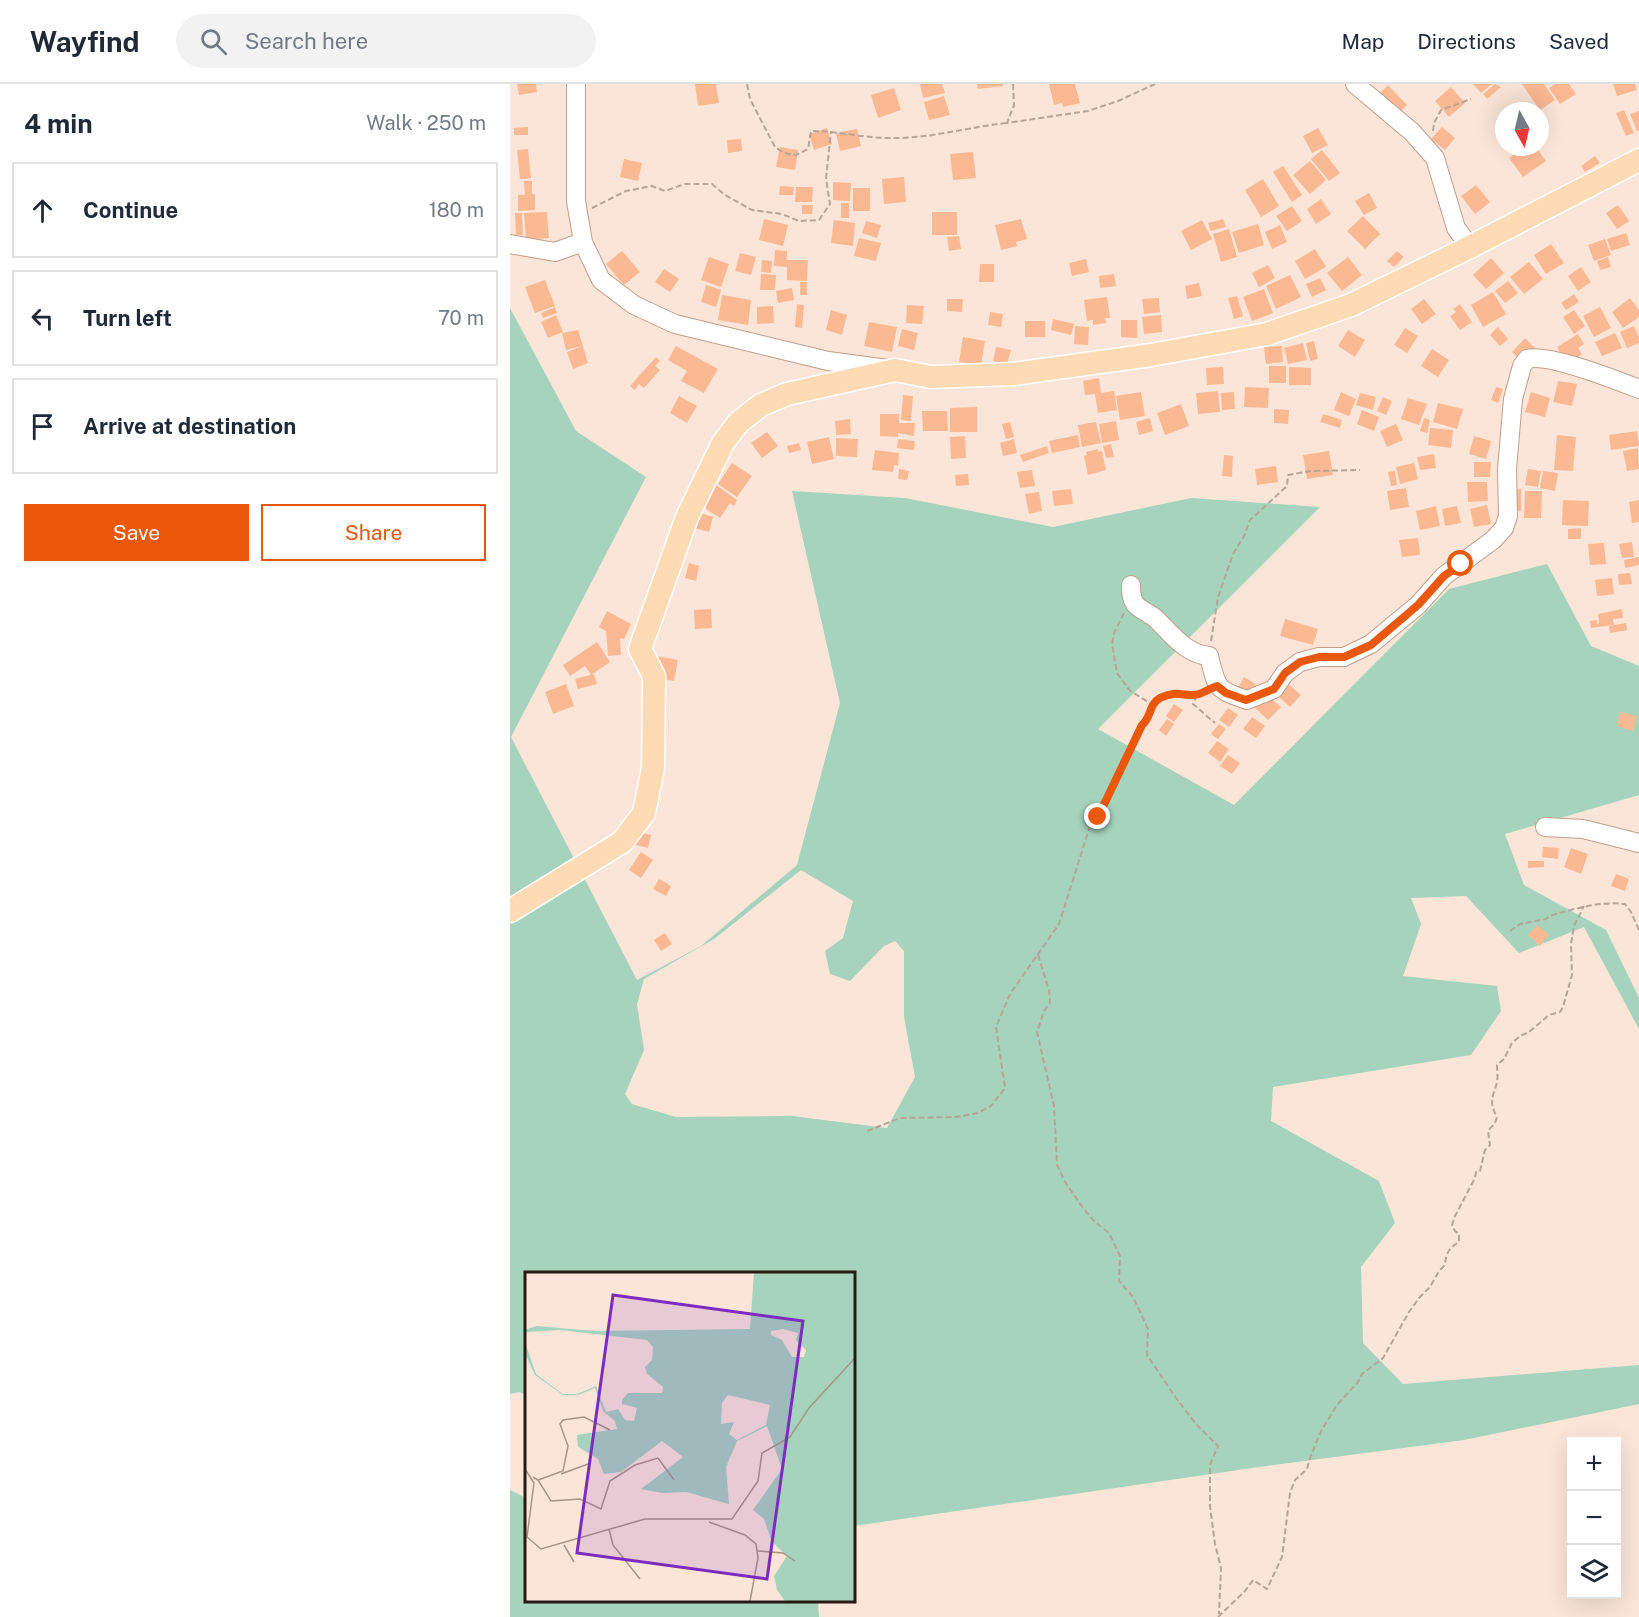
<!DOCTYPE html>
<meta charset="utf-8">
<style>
:root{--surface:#fff;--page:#f2f2f3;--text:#1f2937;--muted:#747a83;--line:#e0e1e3;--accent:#ea580c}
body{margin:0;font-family:"Public Sans",sans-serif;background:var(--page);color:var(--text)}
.controls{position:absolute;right:18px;bottom:18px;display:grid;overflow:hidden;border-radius:0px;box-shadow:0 6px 24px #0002}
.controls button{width:54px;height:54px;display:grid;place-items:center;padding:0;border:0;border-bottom:2px solid var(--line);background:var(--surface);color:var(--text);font:30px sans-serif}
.compass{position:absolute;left:985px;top:18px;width:54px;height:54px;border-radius:50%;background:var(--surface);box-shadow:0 6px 24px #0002;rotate:172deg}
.stop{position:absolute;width:18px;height:18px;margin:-14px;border:4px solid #ea580c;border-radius:50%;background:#fff}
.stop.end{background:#ea580c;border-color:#fff;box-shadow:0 2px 6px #0008}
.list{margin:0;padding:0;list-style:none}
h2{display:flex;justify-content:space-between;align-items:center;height:78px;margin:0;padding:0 24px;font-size:26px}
h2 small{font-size:20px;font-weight:400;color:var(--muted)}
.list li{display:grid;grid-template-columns:39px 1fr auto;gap:18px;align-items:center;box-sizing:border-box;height:96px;margin:0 12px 12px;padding:0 12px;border:2px solid var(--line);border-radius:0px}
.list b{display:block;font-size:22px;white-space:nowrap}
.list em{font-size:20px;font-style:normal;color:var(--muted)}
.actions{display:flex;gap:12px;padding:18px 24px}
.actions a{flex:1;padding:14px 0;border:2px solid var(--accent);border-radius:0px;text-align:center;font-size:21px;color:var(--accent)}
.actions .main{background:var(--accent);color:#fff}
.icon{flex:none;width:33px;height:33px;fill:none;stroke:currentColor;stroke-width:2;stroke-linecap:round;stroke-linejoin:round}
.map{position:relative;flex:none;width:1129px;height:1533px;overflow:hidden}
header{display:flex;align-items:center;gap:36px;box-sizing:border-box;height:84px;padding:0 30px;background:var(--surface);border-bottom:2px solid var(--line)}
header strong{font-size:28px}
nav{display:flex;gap:33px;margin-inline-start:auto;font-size:21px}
.search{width:420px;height:54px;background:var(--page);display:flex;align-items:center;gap:15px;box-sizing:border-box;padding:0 21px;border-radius:33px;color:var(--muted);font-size:22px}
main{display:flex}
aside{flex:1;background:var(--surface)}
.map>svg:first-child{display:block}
</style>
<header>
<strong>Wayfind</strong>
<div class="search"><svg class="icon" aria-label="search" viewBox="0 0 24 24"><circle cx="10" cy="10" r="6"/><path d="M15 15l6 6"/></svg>Search here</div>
<nav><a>Map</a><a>Directions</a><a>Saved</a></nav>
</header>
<main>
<aside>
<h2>4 min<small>Walk · 250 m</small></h2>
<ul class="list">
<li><svg class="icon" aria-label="ahead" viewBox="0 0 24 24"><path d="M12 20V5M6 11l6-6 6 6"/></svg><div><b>Continue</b></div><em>180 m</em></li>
<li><svg class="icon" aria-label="left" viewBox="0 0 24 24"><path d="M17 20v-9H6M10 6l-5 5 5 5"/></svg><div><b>Turn left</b></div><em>70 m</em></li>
<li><svg class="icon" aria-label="arrive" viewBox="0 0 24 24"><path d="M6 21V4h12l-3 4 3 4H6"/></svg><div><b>Arrive at destination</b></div></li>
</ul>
<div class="actions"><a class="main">Save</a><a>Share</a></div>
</aside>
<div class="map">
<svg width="1129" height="1533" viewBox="0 0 1129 1533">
<rect width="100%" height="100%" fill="#fbe5d8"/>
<path fill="#a5d3bc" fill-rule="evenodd" d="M0,224L66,347L136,393L1,653L127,896L191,862L287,781L330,619L282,407L395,414L543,443L681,414L810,423L588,645L724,721L939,505L1037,480L1081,562L1129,582V711L995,750L1014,801L1096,846L1129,914V945L1074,843L1009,869L956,812L901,814L911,840L893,892L987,902L991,927L961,971L763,1003L761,1037L869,1097L885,1139L851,1183L853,1259L893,1300L1129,1281V1320L954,1356L749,1383L344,1442V1190H16V1311L9,1308L0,1310ZM291,786L343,817L333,854L315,867L320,890L340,897L374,862L385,857L394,867V933L405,993L377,1044L282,1032L166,1033L122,1020L115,1010L134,966L127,920L134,895L204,855Z
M0,1406L16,1414V1516L308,1517L309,1533H0Z"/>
<path fill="#fbb993" d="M7,0H26L27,8L9,11Z
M185,0H206L209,19L188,22Z
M410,0H432L435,9L413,14Z
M467,0H493V2L468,5Z
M539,0H565L570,19L553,23L552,19L544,21Z
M963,0H982L971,9Z
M985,0L991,3L977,15L973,10Z
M1012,0H1034L1045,16L1030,26Z
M1045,0H1059L1066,10L1050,20L1039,4Z
M1103,0H1125L1127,6L1107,12Z
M878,1L897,21L880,37L861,18Z
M941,3L955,19L939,33L925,17Z
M384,4L391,26L368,34L361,11Z
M434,12L440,31L419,36L414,18Z
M1114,26L1124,49L1116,52L1106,29Z
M1129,27V47H1127L1120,30Z
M18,43V51H4V44Z
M932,43L945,54L935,66L921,55Z
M317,44L322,60L304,66L299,50Z
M808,44L818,61L802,69L793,52Z
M347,45L351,62L330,67L326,49Z
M231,55L232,67L218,69L217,56Z
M270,63L288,66L285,86L266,83Z
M1015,63H1026L1036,77L1013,93L999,74Z
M18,65L21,94L10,95L7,66Z
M812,66L830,89L819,97L801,75Z
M463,68L466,94L443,96L440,70Z
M1085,72L1090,79L1075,88L1071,82Z
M114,75L132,79L128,97L110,93Z
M800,77L816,96L800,110L783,91Z
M773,82L792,111L782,118L763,88Z
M394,93L396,118L374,120L372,95Z
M753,95L769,122L751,133L735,106Z
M14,97H22V110H25V126L8,127V111H15Z
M323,98L341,99L340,117L323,116Z
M966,101L980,118L965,130L951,112Z
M270,102L284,103L283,111H269Z
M286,103H303L302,118H285Z
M343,104H360V127H343Z
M859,109L867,124L854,131L845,117Z
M811,115L821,130L806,140L797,125Z
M331,119H339V134H331Z
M292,121H303L302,130H292Z
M1108,121L1119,137L1107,145L1096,129Z
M782,122L792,137L777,147L766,132Z
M37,128L39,154L16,156L14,129Z
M422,128H447V151H422Z
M5,129H12L13,151H6Z
M853,132L870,150L855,165L837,147Z
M254,135L278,141L273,162L249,156Z
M511,135L517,155L506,158L507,162L491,166L485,141Z
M713,135L716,143L701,147L698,139Z
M324,136L345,139L343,162L321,159Z
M692,136L702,155L681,166L671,147Z
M356,137L371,141L367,154L352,149Z
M748,140L754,161L729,169L722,148Z
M770,141L777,158L762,165L755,148Z
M719,145L727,173L711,178L703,150Z
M1116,149L1120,161L1101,167L1097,155Z
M449,152L451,165L439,167L437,153Z
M349,154L371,159L366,177L344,172Z
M1095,155L1101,171L1084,177L1078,161Z
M1041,160L1054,179L1036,190L1024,171Z
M805,165L816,183L795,195L785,177Z
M265,166L277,167V176H298L297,197L277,196V183L264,182Z
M112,167L130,188L114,201L96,180Z
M887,167L894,173L884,183L877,177Z
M230,169L246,173L241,191L225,187Z
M199,173L219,180L211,203L191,196Z
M838,173L852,191L832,207L817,189Z
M1098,173L1101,183L1090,186L1087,177Z
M981,174L994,189L976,205L963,191Z
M576,175L579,188L562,192L559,179Z
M252,176L262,177L261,189L251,188Z
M1019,178L1033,195L1014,210L1000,193Z
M470,180H484V198H469Z
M758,181L765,194L749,203L742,189Z
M1071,183L1081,198L1068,207L1058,192Z
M154,185L169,195L160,208L145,198Z
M251,190L266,191L265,206H250Z
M604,190L606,202L590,204L589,192Z
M780,191L791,213L766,225L756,202Z
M810,194L816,206L802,213L796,200Z
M35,196L45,222L25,229L15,203Z
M998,197L1008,209L995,219L985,207Z
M290,198H297V211H290Z
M689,199L692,212L677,215L675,202Z
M196,201L211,206L206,223L191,218Z
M282,204L284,216L268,219L266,207Z
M754,205L763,229L742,237L733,213Z
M983,208L996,230L973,243L961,221Z
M1064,210L1069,218L1056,226L1051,219Z
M212,211L241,216L238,241L208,236Z
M727,212L733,232L724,235L718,214Z
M597,213L600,234H595L596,239L583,241V236L577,237L574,216Z
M649,214L650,228L634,230L632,215Z
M1120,214L1129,226V233L1113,244L1102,228Z
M437,215H453L452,228L437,227Z
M914,215L926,230L912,240L901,225Z
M287,220L294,221L292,244L285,243Z
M950,220L962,238L950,246L940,232L946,228L943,225Z
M397,221L414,222L412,240L396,239Z
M263,222L264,239L247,240V223Z
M45,223L47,229L33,234L31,229Z
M1090,223L1101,244L1084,253L1073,232Z
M321,226L337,231L332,251L316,246Z
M1064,226L1075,242L1064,250L1053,233Z
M480,228L493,230L491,243L478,241Z
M46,231L53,248L38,254L31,238Z
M651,231L652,248L634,250L632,233Z
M543,235L564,240L561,251L541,246Z
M611,236H627V254L611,253Z
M515,237H535V253H515Z
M359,238L387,243L382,268L354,262Z
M565,242L579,243L578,261L564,260Z
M1124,242L1129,253V259L1117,264L1110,248Z
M988,243L998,255L990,262L980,251Z
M895,244L908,252L897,269L884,261Z
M392,245L408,249L404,266L388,262Z
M68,246L78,279L63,285L57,268L72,262L56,266L52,249Z
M838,246L855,256L845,273L828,262Z
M1105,249L1112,264L1092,272L1085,258Z
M1068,250L1074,260L1068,264L1072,270L1057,280L1047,263Z
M453,253L475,257L471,281L449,278Z
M1015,254L1028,267L1015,281L1002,268Z
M804,257L808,275L800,277L796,259Z
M793,259L797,276L778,280L774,264Z
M166,262L208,285L194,309L171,297L177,287L158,276Z
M772,262L773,278L756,280L754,263Z
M486,263L501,266L497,280L483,277Z
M922,265L939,276L928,293L911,282Z
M146,273L150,277L145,282L150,286L134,304L129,300L125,306L120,302Z
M759,282H776V299H759Z
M713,283L714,300L697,301L696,284Z
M779,283L801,284V301H779Z
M589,294L591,309L604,307L607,326L588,329L585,310L575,311L573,297Z
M1048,297L1067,300L1062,322L1043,318Z
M735,303L759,304L758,324L734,323Z
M986,303L993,305L988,319L981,316Z
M708,307L710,328L688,330L686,309Z
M631,308L635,332L610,336L606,312Z
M724,308L725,325L712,326L711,309Z
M831,308L846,315L839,332L824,326Z
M1021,308L1040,314L1035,333L1015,328Z
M850,309L866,313L863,326L846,321Z
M393,311L403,312L401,337L391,336Z
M169,312L187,322L177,339L160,329Z
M873,313L882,317L876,331L867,327Z
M898,314L917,320L909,341L891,335Z
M928,319L953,325L947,345L923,338Z
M671,320L679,342L655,351L647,329Z
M467,323V348H440V324Z
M764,325L779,326L778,340L764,339Z
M852,326L869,333L864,347L847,340Z
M412,327H437L438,347H413Z
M370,330H389V339H405L404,352L388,349V353L370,352Z
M813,330L832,336L830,344L810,338Z
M640,334L643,347L629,351L626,338Z
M914,334L920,336L917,349L910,347Z
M340,335L341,350L326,351L325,337Z
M606,337L609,356L592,359L589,340Z
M500,338L504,353L496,355L492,340Z
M586,338L591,359L572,363L568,341Z
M886,340L893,356L877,363L870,347Z
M920,344L943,346L941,364L918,361Z
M1127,347L1129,362L1101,366L1099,351Z
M257,348L268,362L252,374L241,359Z
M568,351L570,363L542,369L539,357Z
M1047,351L1066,353L1063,387L1044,386Z
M455,352L456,374L441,375L440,353Z
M964,352L981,357L976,375L959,370Z
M319,353L324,375L302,380L297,358Z
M326,354L348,355L347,373L326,372Z
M388,355L405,357L404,366L387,364Z
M504,355L507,369L493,372L490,359Z
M289,359L291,366L279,369L277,362Z
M601,360L604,373L596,374L593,362Z
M537,362L539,369L513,378L510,371Z
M1128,364L1129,385L1117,387L1113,367Z
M588,365L589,368L592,367L596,386L578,391L574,372L577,371L576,368Z
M365,366L389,369L388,382L384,381L383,388L362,386Z
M819,367L823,391L797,395L793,371Z
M924,370L926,384L910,386L907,373Z
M714,371L723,372L722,393L712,392Z
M964,378H981L980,393H964Z
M222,379L242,392L227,413L208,400Z
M904,379L908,395L890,400L886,383Z
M766,382L768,398L747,401L745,385Z
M389,385L399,387L397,396L388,395Z
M1018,385L1031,387L1028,403L1015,401Z
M522,386L525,402L510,404L507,388Z
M885,387L887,401L881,402L878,388Z
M1033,387L1048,389L1045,407L1030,404Z
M458,390L459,401L446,402L445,391Z
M957,398H977L978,417L958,418Z
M206,401L227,416L224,422L220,419L210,434L193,423Z
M896,404L899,423L880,426L877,407Z
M561,405L563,420L544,422L542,407Z
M988,405H1011V427H989Z
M1015,407H1032L1031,434H1014Z
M529,408L532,427L519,430L515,410Z
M1053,416L1079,417L1078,442L1052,441Z
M1129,416V438L1122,439L1119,418Z
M977,421L981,440L964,443L960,425Z
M926,422L930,442L910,446L906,427Z
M947,422L951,439L935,442L932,425Z
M184,427L203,433L199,448L180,443Z
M1071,444V455H1058V445Z
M908,454L910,471L892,473L889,456Z
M1122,458L1124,473L1112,474L1109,460Z
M1094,459L1096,480L1080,481L1078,460Z
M1129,473V481L1115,484L1114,476Z
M179,479L189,482L186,497L175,494Z
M1120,489L1122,500L1109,501L1108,490Z
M1102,494L1104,510L1087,512L1085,496Z
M201,525L202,544L185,545L184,526Z
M1112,525L1113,534L1103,535L1104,541L1081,544L1080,537L1087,536V540L1089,539L1088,530Z
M97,527L121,540L114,555L110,554L111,571L98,572L96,547L89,543Z
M775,535L808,545L803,561L770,552Z
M1116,539L1117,546L1100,549L1099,542Z
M87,558L100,578L81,591L75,582L60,592L53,581Z
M146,572L168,576L164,597L143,593Z
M84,590L87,600L68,605L65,595Z
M734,593L746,600L739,613L727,606Z
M56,600L64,622L43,630L35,608Z
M778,600L791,611L780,623L768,612Z
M756,610L771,623L758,636L744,623Z
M664,620L673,626L664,638L656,632Z
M718,624L728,631L719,643L709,636Z
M1110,628L1127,632L1123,647L1107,642Z
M742,633L755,642L746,654L733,645Z
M657,635L664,640L656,652L649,646Z
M709,640L716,645L708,655L701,650Z
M707,657L719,665L710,678L698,669Z
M718,671L730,679L722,690L710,682Z
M132,749L141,751L138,764L118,759Z
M1033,763L1049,764L1048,775L1032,773Z
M1061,764L1078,770L1071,790L1054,783Z
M131,768L143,776L131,794L119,786Z
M1018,777H1034V783L1018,784Z
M1106,790L1119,795L1115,807L1101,802Z
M149,795L161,802L156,812L143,805Z
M1027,841L1039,851L1030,862L1018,851Z
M155,849L162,860L151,867L144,856Z"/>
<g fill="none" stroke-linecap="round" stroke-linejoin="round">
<defs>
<path id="minor" d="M66,0V117L73,158L91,196L124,221L165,240L318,277L378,285
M845,0L902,48L925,74L946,144L960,163
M0,160L45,168L73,158
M621,501C621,508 621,514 625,520C630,526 639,529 645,534C661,549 675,570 699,572C707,604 705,605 737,616L764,605L775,589L790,578L809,573H834L861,560L908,521L934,492L983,456L994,444L998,432L997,385L1003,315L1012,282L1017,275C1038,269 1106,296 1129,305
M1035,743L1073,745L1129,759"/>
<path id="major" d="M0,827L112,758L134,729L143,684L144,592L130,565L177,433L213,359L228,339L251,321L277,310L385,286L421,293L503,290L641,271L757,250L841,221L960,163L1129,76"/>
</defs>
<use href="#minor" stroke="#c09e8b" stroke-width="20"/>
<use href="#major" stroke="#fff" stroke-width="25"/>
<path stroke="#b7a499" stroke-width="2" stroke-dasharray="6 3" stroke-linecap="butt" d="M237,0L240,15L265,63L274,69L286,71L298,65L301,47C327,47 354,54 380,54C419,55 458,43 497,39
M503,0L504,21L497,39L578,27L608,17L645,0
M923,47L924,39L931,26L961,15
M82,124L116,107L142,102L155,107L175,100H202L215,111L242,126L272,130L289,137L309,136L320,120L316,95L321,47
M614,529L604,549L602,560L607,589L620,607L642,620
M701,557L708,513L723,470L734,452L740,436L777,402L778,391L801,387L850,386
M687,611L683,620L705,639
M1000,847L1010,840L1036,835L1039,832C1064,825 1089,817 1115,820L1121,828L1129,846
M528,871L539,906L540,919L534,927L527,948L544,1022L547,1081L555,1098L573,1124L584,1137L599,1149L610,1172L609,1197L623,1213L638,1245L637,1271L666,1314L686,1340L708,1362L700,1381V1422L705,1460L711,1484L709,1530
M357,1047L390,1034L446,1033L468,1029L481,1022L495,1004L486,943L500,910L549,840L580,742L588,733L632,641L638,637L642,620C649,615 657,610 666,609C679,607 681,614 696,607
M708,1533L735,1507L743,1496L757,1505L772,1473L780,1409L785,1396L797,1385L800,1374L811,1347L827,1321L848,1298L852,1290L873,1274L899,1228L909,1214L920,1203L929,1187L935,1181C936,1169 939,1164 949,1158V1150L945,1147L942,1141L945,1132L965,1094L966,1088L970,1087L975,1066L980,1061L978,1047L985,1039L987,1033C978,1016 983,1014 987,998C988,993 987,986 987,981L994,975L1002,959L1010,952L1019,948L1039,931L1050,928L1053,923L1062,891L1061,860L1064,842L1074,822"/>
<use href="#minor" stroke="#fff" stroke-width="18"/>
<use href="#major" stroke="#fedbb5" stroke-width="22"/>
</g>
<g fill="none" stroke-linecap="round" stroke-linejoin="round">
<path stroke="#ea580c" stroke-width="8" d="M588,733L632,641C642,633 638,621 650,614C667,605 676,614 689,610C695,608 701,604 707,602L716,609L736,616L764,605L775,589L790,578L809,573H834L861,561L908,521L934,492L951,480"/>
</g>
<g transform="translate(15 1188)">
<rect width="330" height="330" fill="#fbe5d8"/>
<path d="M229,1H330V329H260L252,318L249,304L262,284L247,270L239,247L228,238L257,197L242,154L212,169L201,195L204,232L161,220L137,221L116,217L158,185L137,169L96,200L79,202L73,187L53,175L52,163L92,157L90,149L78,139L70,116L53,123H38L10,103L0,81V70L11,102L38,122H52L71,114L81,140L93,137L100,148L109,149L112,136L97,132V128L103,121H137L138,115L122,102L120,95L127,88L128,75L122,68L35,58L2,60L0,64V58L11,54L70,59L225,57ZM258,57L273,61L271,68L281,78L279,85H267L257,68L246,63V59ZM203,123L245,133L241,153L212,168L204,162L209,150L196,152L197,131Z" fill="#a5d3bc" fill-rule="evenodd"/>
<path fill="none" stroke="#a69489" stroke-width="1.5" d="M0,197L9,211L2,265L16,277L120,247H207L233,209L237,181L265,165L284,136L330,86M36,202L63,192M8,205L13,208L26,229L55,227L76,237L85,209L110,193L133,186L149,208M13,208L38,199L43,174L35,152L38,148L59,145L85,158M184,250L220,263L231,272L233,286L225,329M84,257L88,273L115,307M39,273L49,290M233,279L258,281L270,289"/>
<path fill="#7b2cbf" fill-opacity="0.15" stroke="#7b2cbf" stroke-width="3" d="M88,23L278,49L242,307L52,281Z"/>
<rect width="330" height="330" fill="none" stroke="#271a13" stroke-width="3"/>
</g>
</svg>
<div class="controls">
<button>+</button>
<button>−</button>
<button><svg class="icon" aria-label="layers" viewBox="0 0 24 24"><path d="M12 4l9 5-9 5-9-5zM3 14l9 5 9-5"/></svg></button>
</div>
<svg class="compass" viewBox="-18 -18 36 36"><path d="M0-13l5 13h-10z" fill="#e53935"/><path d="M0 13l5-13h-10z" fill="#747a83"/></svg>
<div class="stop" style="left:951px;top:480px"></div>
<div class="stop end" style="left:588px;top:733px"></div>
</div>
</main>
